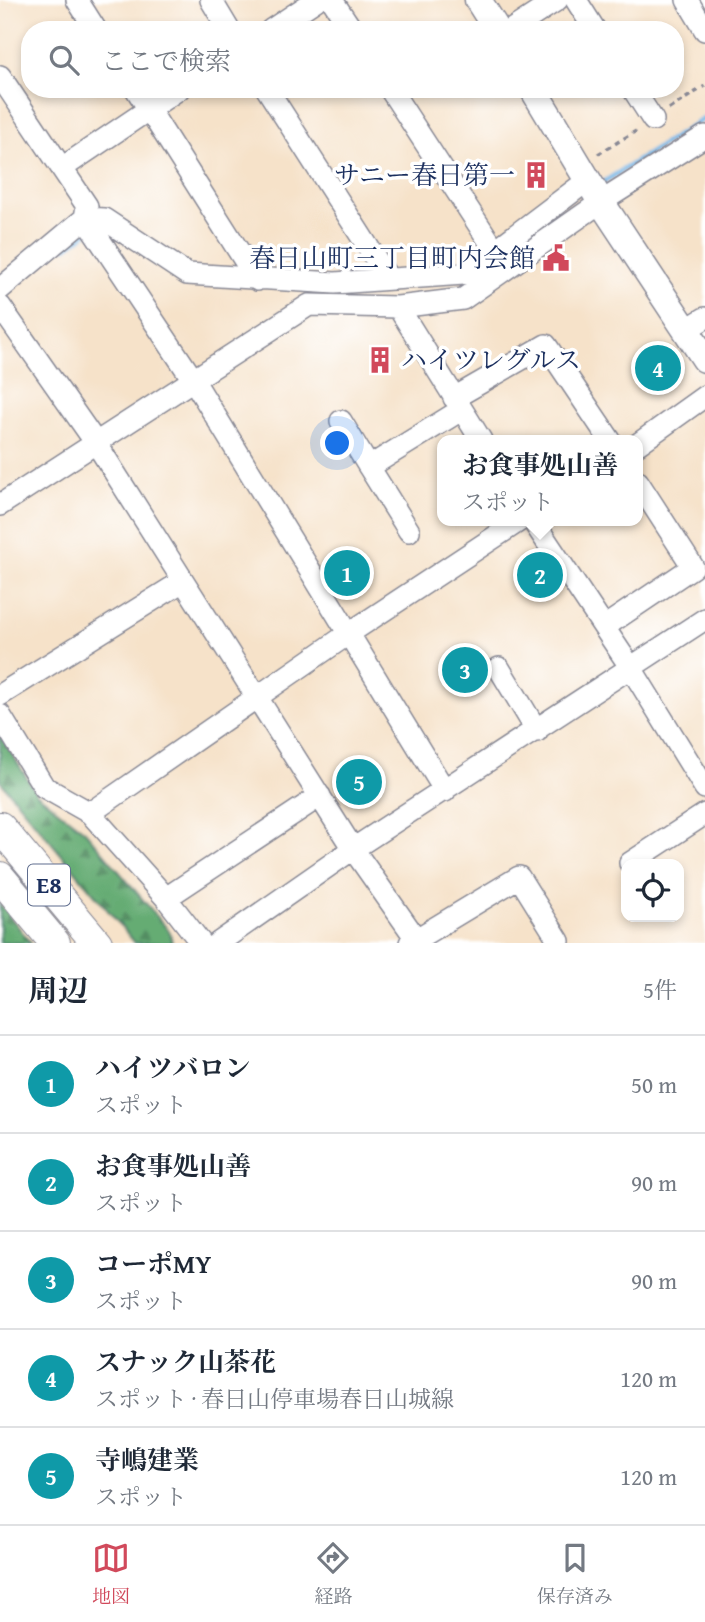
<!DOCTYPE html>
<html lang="ja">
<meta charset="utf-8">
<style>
:root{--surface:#fff;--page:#f2f2f3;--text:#1f2937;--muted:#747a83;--line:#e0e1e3;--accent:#d1495b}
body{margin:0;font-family:"Gentium Book Plus","Noto Serif JP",serif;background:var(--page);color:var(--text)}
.controls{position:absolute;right:21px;bottom:21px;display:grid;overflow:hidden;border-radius:14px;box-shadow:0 4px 10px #0003}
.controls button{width:63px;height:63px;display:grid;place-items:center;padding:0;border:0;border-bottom:2px solid var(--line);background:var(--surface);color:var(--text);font:35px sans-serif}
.you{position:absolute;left:338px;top:444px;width:24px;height:24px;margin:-18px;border:5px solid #fff;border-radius:50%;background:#1a73e8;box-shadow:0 0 0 10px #1a73e833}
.badge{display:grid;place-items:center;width:46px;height:46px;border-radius:50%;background:var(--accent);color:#fff;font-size:23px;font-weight:700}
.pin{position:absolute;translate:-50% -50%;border:4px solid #fff;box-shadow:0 2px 7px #0006}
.popup{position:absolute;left:437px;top:435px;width:206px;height:91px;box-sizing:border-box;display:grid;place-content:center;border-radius:14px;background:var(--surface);filter:drop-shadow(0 2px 5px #0005);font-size:23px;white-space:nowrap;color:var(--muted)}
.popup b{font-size:26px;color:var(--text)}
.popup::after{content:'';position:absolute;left:50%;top:100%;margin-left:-14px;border:14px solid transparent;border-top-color:var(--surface)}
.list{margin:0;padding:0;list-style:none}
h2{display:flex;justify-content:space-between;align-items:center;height:91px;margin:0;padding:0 28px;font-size:30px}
h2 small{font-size:23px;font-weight:400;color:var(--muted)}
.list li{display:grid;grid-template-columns:46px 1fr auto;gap:21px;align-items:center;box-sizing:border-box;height:98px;padding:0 28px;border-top:2px solid var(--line)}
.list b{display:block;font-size:26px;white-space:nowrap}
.list p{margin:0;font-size:23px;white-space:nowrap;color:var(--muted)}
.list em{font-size:23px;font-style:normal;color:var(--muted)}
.icon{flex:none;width:38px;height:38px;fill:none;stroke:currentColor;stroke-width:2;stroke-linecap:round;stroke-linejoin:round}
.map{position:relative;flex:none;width:705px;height:943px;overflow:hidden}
.search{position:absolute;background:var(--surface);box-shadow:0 4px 10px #0003;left:21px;right:21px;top:21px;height:77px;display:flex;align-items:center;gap:18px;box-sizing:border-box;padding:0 24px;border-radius:28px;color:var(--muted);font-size:26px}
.sheet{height:581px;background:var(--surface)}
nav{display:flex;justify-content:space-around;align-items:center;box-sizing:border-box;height:98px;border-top:2px solid var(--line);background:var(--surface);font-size:19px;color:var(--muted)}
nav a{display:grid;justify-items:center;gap:4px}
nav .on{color:var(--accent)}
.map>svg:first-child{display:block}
</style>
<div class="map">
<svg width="705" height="943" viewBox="0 0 705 943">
<defs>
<pattern id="forest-firs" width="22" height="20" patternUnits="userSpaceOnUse" patternTransform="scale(1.75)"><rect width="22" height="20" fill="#65ac73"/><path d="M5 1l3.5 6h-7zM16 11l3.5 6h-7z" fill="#528c62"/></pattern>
</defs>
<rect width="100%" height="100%" fill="#fff"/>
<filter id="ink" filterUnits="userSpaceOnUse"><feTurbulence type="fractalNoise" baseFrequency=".0143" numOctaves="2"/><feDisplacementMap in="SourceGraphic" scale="14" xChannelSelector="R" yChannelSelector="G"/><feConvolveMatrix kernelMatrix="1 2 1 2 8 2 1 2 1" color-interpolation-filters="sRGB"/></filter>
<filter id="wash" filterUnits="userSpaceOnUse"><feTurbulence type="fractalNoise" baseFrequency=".00686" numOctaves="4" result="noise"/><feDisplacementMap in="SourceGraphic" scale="28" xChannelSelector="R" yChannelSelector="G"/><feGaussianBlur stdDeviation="1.57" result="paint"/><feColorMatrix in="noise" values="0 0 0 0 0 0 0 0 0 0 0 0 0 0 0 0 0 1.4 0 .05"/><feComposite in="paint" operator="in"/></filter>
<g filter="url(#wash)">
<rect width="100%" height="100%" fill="#f6e2c9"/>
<path fill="url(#forest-firs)" stroke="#406e68" stroke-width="2" d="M0,734L36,793L85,831L170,932L172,943H135L0,781Z
M0,904L31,943H0Z"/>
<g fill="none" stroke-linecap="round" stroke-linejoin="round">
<path stroke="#72b6e8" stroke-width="5" d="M599,185L705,118
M66,247L89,231"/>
</g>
</g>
<g filter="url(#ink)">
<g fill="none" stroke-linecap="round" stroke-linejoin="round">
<defs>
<path id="minor" d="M77,0L96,30
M211,0L229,30
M332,0L352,30
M576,0L595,30
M687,0L705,30
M271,30L316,0
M511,30L557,0
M0,76L87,206L85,218L194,381L445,791
M136,89L257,280
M267,89L388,278
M390,89L495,250
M633,89L653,120
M62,168L179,89
M0,289L85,218L104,219L187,274L335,283L464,274L588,180
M0,306L96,443L353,849L419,943
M398,307L481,440
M687,329L705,318
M454,398L546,345L610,440
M341,421L369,467
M638,444L705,396
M0,505L309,305L398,307L463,299L601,202L705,136
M533,521L631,668L705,788
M409,531L369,467L461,410
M604,627L693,567L638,482
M499,668L537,731
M0,695L183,581
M0,715L44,787L90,813L166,898L201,943
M90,813L348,634L519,521
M630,863L705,814
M166,898L320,796
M218,943L353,849L705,619
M410,943L519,877L559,941L556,943"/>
<path id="major" d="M478,0L497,30
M533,89L601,202L705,359"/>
<path id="highway" d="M0,827L97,943
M0,877L55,943"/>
</defs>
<use href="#minor" stroke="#888894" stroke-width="24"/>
<use href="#major" stroke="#888894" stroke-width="29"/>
<use href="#highway" stroke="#888894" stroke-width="32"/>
<path stroke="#888894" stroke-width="3.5" stroke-dasharray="5 5" stroke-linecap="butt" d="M669,109L705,86
M598,154L636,131"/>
<use href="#minor" stroke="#fff" stroke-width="21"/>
<use href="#major" stroke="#fff" stroke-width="26"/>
<use href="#highway" stroke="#fff" stroke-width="30"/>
</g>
</g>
<defs>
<symbol id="building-bare" viewBox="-9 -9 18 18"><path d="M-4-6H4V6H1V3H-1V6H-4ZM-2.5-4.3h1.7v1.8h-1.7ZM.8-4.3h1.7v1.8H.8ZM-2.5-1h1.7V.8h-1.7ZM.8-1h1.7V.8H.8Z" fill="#d1495b" stroke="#fff" stroke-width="2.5" paint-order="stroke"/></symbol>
<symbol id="civic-bare" viewBox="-9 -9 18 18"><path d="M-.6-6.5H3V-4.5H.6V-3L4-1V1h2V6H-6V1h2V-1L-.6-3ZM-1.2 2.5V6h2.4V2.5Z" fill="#d1495b" stroke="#fff" stroke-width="2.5" paint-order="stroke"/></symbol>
</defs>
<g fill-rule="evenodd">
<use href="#building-bare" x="517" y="156" width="38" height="38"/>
<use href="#civic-bare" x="537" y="239" width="38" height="38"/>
<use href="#building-bare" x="361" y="341" width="38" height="38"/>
</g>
<g text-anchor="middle" stroke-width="7" stroke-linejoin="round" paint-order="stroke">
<rect fill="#fff" stroke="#5f6d8e" stroke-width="2" x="28" y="864.5" width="42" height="41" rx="5"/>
<g font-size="24" font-weight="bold" fill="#1b2f5e">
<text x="49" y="893">E8</text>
</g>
<g font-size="26" fill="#1b2f5e" stroke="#fff" text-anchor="end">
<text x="515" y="184">サニー春日第一</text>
<text x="535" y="267">春日山町三丁目町内会館</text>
<text x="401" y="369" text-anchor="start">ハイツレグルス</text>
</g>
</g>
</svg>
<div class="controls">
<button><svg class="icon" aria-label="locate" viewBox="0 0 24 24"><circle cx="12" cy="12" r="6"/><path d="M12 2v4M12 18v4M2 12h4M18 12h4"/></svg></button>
</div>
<div class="you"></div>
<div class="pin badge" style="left:347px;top:573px;background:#0f9aa8">1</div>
<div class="pin badge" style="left:540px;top:575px;background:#0f9aa8">2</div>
<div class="popup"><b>お食事処山善</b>スポット</div>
<div class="pin badge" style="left:465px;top:670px;background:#0f9aa8">3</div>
<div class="pin badge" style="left:658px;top:368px;background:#0f9aa8">4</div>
<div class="pin badge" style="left:359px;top:782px;background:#0f9aa8">5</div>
<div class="search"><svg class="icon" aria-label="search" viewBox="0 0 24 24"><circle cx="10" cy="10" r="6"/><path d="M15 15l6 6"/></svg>ここで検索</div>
</div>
<section class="sheet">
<h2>周辺<small>5件</small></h2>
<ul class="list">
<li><span class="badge" style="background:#0f9aa8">1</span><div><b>ハイツバロン</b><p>スポット</p></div><em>50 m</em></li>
<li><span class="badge" style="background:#0f9aa8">2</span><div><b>お食事処山善</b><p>スポット</p></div><em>90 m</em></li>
<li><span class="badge" style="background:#0f9aa8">3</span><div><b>コーポMY</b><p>スポット</p></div><em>90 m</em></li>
<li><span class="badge" style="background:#0f9aa8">4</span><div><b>スナック山茶花</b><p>スポット · 春日山停車場春日山城線</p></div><em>120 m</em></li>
<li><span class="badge" style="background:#0f9aa8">5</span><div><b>寺嶋建業</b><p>スポット</p></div><em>120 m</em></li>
</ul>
</section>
<nav>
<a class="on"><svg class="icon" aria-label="map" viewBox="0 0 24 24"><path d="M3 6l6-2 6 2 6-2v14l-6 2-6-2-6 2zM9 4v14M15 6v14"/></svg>地図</a>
<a><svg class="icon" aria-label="directions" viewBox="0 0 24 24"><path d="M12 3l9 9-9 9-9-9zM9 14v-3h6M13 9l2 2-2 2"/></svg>経路</a>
<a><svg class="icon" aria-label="saved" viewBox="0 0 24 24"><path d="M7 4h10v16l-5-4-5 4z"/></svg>保存済み</a>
</nav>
